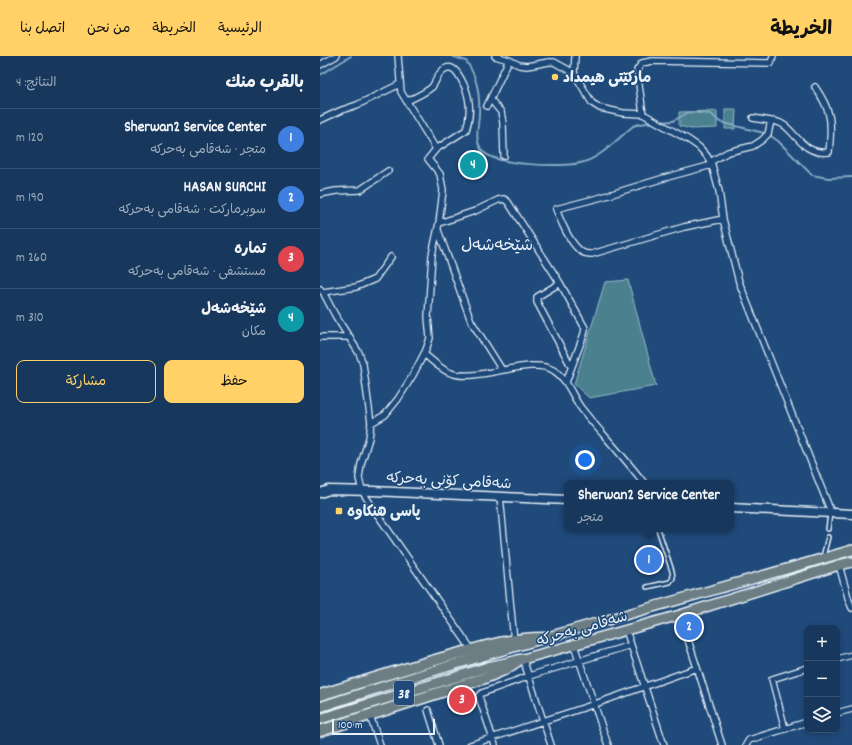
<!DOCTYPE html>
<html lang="ar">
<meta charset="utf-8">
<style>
:root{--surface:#17385c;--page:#244365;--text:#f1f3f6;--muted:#9eacbb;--line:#365272;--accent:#ffd166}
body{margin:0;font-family:Dekko,"Playpen Sans Arabic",sans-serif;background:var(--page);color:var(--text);direction:rtl}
.controls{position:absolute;right:12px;bottom:12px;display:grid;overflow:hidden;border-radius:8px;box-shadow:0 2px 6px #0003}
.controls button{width:36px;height:36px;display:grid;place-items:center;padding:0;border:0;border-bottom:1px solid var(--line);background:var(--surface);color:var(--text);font:20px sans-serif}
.scale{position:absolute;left:12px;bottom:10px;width:103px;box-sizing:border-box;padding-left:4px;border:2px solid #e8f1f8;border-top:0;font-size:11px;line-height:14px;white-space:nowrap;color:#e8f1f8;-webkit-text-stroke:3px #1f4a7a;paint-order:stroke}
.you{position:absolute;left:265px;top:404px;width:14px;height:14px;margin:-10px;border:3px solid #fff;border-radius:50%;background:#1a73e8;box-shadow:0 0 0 6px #1a73e833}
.badge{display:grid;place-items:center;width:26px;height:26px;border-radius:50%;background:var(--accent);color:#fff;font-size:13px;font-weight:700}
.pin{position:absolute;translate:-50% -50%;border:2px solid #fff;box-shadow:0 1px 4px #0006}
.popup{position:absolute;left:244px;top:424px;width:170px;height:52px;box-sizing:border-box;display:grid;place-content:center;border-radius:8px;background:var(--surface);filter:drop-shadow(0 1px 3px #0005);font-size:13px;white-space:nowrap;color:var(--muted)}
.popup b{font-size:15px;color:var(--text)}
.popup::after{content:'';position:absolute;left:50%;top:100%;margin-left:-8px;border:8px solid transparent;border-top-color:var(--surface)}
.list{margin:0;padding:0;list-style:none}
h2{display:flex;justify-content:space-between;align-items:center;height:52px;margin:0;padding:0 16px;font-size:17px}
h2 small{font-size:13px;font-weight:400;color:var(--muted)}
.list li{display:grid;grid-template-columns:26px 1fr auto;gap:12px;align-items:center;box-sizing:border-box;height:60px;padding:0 16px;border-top:1px solid var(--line)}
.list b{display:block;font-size:15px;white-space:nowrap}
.list p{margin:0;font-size:13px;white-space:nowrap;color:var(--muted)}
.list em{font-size:13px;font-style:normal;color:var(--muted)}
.actions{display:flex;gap:8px;padding:12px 16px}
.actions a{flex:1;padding:9px 0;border:1px solid var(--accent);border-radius:8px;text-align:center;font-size:14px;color:var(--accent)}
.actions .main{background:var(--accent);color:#111}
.icon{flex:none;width:22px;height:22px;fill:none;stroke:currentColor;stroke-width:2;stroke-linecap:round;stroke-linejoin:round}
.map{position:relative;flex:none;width:532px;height:689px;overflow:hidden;direction:ltr}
header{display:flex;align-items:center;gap:24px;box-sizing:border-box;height:56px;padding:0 20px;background:var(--accent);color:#111}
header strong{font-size:19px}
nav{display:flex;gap:22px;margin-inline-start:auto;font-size:14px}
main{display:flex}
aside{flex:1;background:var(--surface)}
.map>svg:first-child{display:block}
</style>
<header>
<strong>الخريطة</strong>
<nav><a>الرئيسية</a><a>الخريطة</a><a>من نحن</a><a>اتصل بنا</a></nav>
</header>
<main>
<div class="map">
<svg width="532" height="689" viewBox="0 0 532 689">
<rect width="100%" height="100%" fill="#1f4a7a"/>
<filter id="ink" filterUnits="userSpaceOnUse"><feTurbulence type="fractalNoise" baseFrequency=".025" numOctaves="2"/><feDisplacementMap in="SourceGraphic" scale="8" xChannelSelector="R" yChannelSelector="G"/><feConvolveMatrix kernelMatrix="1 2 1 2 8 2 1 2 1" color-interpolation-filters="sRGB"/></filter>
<g filter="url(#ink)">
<path fill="#4b818f" stroke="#9ab9c4" d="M405,53H416L415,73H405Z
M397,55V72L371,73L359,70V56Z
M308,224L336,330L269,342L254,328L285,226Z"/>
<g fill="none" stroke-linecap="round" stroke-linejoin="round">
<path stroke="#86a9c4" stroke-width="2" d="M132,0L146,5C157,20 160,39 159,57C159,69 154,82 161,93C169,110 247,112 264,106C281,101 299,82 313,70L320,68L335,66
M0,19L31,0
M341,66L353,65L369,56L391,58L400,66L448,78L458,85L492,119L508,122L532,121"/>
<defs>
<path id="lane" d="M508,473L510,458
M503,501L508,481
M327,531L350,526L353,522L352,515L338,473"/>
<path id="street" d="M78,0L81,36L116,93
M175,0L189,4L199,9L207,10L229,6H234L254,17L272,47L280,52L303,57L323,58L369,84L379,91L387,100L392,109L399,135L403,163L419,226L511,456
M0,9L16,0
M254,17L255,0
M171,44L181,56L183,67L184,100
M167,50L189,4
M323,58L317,14L322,7L332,5L451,7L453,0
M0,64L22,54L37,49L80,28
M451,65C475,65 477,100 509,96C512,67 512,55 495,31
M390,106L408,96L433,90L442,84L448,78L451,65L433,62
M392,109L344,122L282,141L236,153C241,166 251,189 262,196C265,198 268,198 272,198L364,171L403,163
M0,138L16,135L40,134L68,115
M119,167L155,155L178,144L184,143L188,146L240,227L265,272L264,278L246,326
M118,174L151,265L182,314
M240,227L217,241V246L251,310
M0,233L3,236L15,259L39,297L43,308L51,367L49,382L41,408L39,422L42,435L57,458L152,594
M3,236L36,231L55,223L71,201
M0,281H30
M104,298C112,304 121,314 131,317C156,327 211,300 233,314C247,322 252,340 261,352C268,361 276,370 283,378C297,394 311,410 324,427
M51,367L65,359L78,343L93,319L106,294L110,282L108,261L112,199L119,167L123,134L120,118L108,103L116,93L146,74C151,59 151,46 145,31C141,23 134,4 122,15C117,19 116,26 112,31C105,37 96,41 87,45
M180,440L194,585
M519,509L529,545L532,552
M360,559L402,689
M306,574L344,689
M254,589L288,689
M203,603L231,689
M517,603L532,599
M108,654L119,689
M517,657L532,653
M50,660L60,689
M465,673L452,623L487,612
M150,689L275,648L377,612
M175,689L161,647L159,640L162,637L209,620L311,589
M426,689L429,684L487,666"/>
<path id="secondary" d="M0,437L9,434L53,435L247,444
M411,452L532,458"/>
<path id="primary" d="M0,651C175,593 355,546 532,494
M0,663L168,611L203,603L360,559L519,509L532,506"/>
<path id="highway" d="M0,639C48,624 95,609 144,596C170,589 197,581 225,582
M0,675L165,622L186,613L199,604"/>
</defs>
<use href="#lane" stroke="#e8f1f8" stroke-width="6"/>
<use href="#street" stroke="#e8f1f8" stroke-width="8"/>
<use href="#secondary" stroke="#e8f1f8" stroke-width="11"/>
<use href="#primary" stroke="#e8f1f8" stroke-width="12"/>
<use href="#highway" stroke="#e8f1f8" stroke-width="13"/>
<use href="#lane" stroke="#1f4a7a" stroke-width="3"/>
<use href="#street" stroke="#1f4a7a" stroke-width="5.5"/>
<use href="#secondary" stroke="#1f4a7a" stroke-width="8"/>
<use href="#primary" stroke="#6c7e84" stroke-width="9"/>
<use href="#highway" stroke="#6c7e84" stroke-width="10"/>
</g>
</g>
<g fill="#ffd166" stroke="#1f4a7a" stroke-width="1.5">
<circle cx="235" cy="21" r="4"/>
<rect x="15" y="451" width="8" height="8" rx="2"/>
</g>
<g text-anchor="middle" stroke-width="3" stroke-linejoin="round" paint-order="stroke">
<rect fill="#1f4a7a" stroke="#acbfd2" stroke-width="1" x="74" y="625" width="20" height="24" rx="3"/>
<g font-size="14" font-weight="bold" fill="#e8f1f8">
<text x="84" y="642">38</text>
</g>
<g font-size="15" font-weight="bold" fill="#e8f1f8" stroke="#1f4a7a" text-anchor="start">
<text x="243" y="26">مارکێتی هیمداد</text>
<text x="27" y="460">پاسی هنكاوه‌</text>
</g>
<g font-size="15" fill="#e8f1f8" stroke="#1f4a7a">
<text transform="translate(129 424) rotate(3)" y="5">شەقامی کۆنی بەحرکە</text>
<text transform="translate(262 572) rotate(-16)" y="5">شەقامی بەحرکە</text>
</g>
<g font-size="17" fill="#e8f1f8" stroke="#1f4a7a">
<text x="177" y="194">شێخەشەل</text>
</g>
</g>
</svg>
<div class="controls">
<button>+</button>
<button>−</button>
<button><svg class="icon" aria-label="layers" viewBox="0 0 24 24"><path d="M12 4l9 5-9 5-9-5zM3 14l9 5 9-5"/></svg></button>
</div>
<div class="scale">100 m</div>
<div class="you"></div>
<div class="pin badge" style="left:329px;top:504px;background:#3f7fe0">1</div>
<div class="popup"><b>Sherwan2 Service Center</b>متجر</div>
<div class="pin badge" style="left:369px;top:571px;background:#3f7fe0">2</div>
<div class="pin badge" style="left:142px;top:644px;background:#e0444e">3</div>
<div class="pin badge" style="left:153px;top:109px;background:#0f9aa8">4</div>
</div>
<aside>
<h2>بالقرب منك<small>النتائج: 4</small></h2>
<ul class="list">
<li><span class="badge" style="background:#3f7fe0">1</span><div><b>Sherwan2 Service Center</b><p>متجر · شەقامی بەحرکە</p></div><em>120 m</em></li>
<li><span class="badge" style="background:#3f7fe0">2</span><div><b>HASAN SURCHI</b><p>سوبرماركت · شەقامی بەحرکە</p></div><em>190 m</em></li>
<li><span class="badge" style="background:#e0444e">3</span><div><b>تمارە</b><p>مستشفى · شەقامی بەحرکە</p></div><em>260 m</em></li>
<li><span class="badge" style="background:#0f9aa8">4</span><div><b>شێخه‌شه‌ل</b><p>مكان</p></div><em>310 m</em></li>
</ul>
<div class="actions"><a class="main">حفظ</a><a>مشاركة</a></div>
</aside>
</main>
